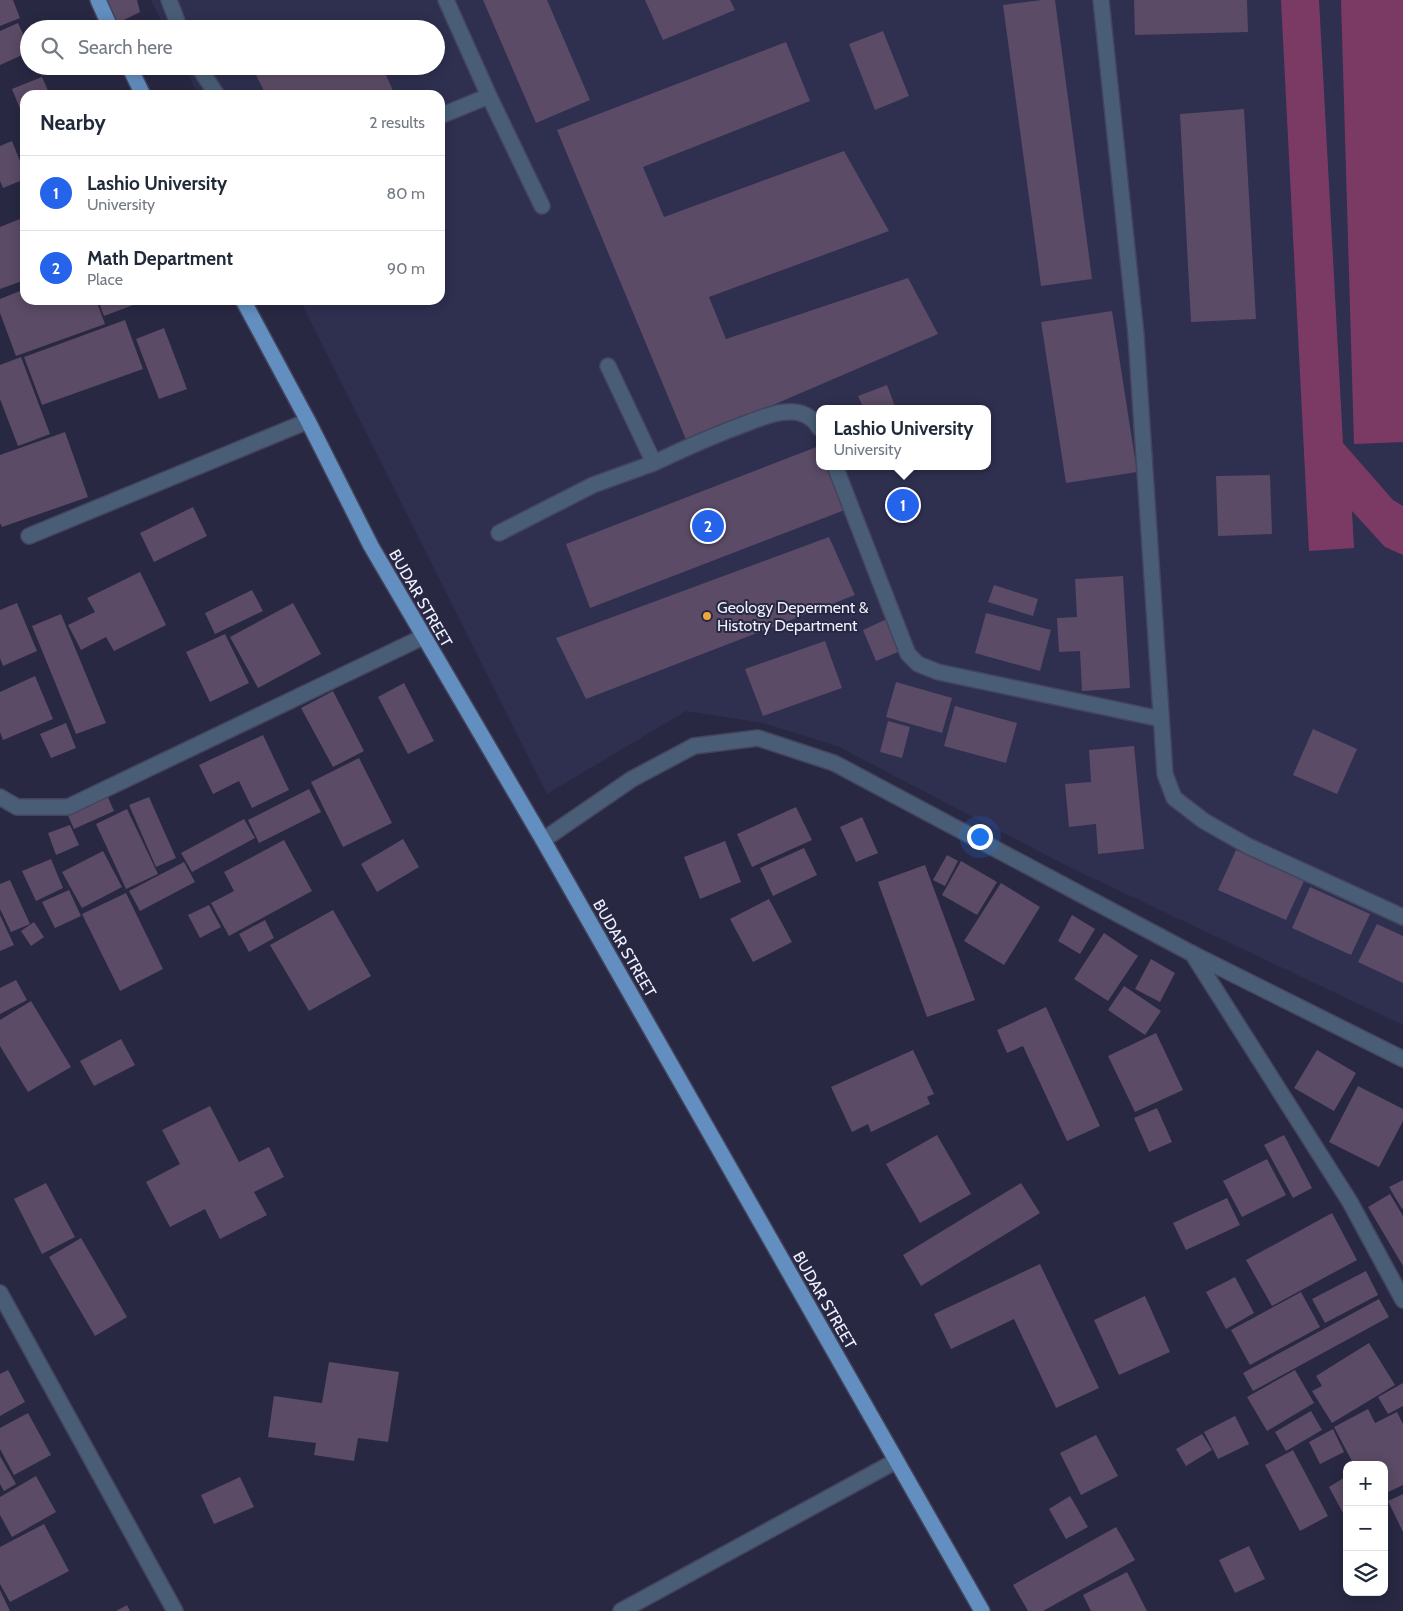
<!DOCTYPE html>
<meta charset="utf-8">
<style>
:root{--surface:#fff;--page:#f2f2f3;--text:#1f2937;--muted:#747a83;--line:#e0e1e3;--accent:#2563eb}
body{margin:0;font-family:Cabin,sans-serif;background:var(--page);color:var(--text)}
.controls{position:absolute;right:15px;bottom:15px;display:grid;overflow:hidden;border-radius:10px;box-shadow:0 2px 12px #0003}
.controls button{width:45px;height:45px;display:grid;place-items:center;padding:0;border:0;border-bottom:1px solid var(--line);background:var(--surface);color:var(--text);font:25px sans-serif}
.you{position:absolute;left:979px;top:836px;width:18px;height:18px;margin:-12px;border:4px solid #fff;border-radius:50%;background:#1a73e8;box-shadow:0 0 0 8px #1a73e833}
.badge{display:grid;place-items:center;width:32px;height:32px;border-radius:50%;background:var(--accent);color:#fff;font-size:16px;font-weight:700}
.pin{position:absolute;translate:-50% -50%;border:2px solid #fff;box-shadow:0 1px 5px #0006}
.popup{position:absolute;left:816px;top:405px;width:175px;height:65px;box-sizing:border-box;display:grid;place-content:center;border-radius:10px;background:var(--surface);filter:drop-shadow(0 1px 4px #0005);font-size:16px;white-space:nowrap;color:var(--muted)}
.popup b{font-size:19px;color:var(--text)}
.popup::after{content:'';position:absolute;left:50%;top:100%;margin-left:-10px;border:10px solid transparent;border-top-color:var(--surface)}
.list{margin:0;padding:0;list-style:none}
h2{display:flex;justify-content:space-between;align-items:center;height:65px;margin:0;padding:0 20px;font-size:21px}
h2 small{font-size:16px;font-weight:400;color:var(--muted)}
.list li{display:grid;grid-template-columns:32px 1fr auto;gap:15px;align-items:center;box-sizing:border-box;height:75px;padding:0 20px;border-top:1px solid var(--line)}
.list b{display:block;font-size:19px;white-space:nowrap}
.list p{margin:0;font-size:16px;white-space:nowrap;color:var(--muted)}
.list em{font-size:16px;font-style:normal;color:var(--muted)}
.icon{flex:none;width:28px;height:28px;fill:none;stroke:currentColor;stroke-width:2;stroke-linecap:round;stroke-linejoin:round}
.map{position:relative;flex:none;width:1403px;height:1611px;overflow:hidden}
.search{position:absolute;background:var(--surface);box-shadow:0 2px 12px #0003;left:20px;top:20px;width:425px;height:55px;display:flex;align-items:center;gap:12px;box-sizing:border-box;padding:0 18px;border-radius:28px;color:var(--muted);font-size:19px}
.panel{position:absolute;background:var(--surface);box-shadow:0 2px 12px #0003;left:20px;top:90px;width:425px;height:215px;border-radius:15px}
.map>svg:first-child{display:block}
</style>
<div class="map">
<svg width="1403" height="1611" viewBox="0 0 1403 1611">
<rect width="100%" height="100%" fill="#282843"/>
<path fill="#2f2f50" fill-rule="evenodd" d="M151,0H1403V1025L1069,867L837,746L763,723L686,711L547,794L300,300H440V95H198L184,66H436V29H165ZM819,409H987V466H819Z"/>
<path fill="#7b3a64" d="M1281,0H1319L1343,443L1393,500L1403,506V555L1385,547L1352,511L1354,548L1309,551Z
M1341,0H1403V442L1354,444Z"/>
<path fill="#5b4b66" d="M0,0H13L20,18L0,26Z
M105,0H137L140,12L116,24Z
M483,0H547L590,100L536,123Z
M645,0H730L735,10L663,40Z
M1042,0H1055L1092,279L1041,286L1003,5Z
M1134,0H1247L1248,32L1135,35Z
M362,22L365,29H348Z
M18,23L29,47V52L0,65V31Z
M883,31L909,96L875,110L849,44Z
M786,42L810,101L643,167L664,217L844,151L889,231L709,297L726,339L908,278L938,334L687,442L557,130Z
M266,66H382L394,93L389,95H266L254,71Z
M42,77L50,95H25V121L12,89Z
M1244,109L1256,319L1191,322L1180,114Z
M12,141L25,174V179L3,188L0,181V146Z
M25,217V280L0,289V227Z
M25,289V300H96L105,324L16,356L0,313V299Z
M98,300H140L141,302L104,316Z
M1112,311L1137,472L1066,483L1041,322Z
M125,320L143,369L42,405L24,357Z
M164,328L187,389L159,399L136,339Z
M21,357L50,434L18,446L0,399V365Z
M887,385L896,409H864L858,396Z
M65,432L88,497L2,527L0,523V455Z
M819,446V466H831L850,508L590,608L566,544Z
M1270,475L1272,534L1218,536L1216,476Z
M193,507L207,536L154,562L140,533Z
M829,537L855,595L586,699L556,638Z
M140,572L166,625L114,651L106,637L81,650L68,625L95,612L87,598Z
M1123,576L1130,688L1082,691L1080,651L1059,652L1057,618L1077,617L1075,579Z
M994,585L1038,599L1033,616L988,602Z
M252,590L263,611L215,634L205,613Z
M17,603L37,651L3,666L0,658V610Z
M293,603L321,654L258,688L230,637Z
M986,613L1051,630L1040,671L975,653Z
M61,614L106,723L76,734L32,626Z
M889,618L903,650L876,661L863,630Z
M225,634L249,683L210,702L186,652Z
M825,641L842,688L763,716L745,669Z
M35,676L53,719L3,740L0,732V692Z
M896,682L952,698L942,733L886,717Z
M404,683L434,741L408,754L378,697Z
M333,691L364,751L333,767L301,708Z
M955,706L1017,723L1006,763L944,746Z
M888,721L910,727L902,758L880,752Z
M66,723L76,748L51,758L40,734Z
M1313,729L1357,749L1337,794L1293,775Z
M263,735L289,790L252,808L239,781L213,794L199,765Z
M1134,746L1144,849L1098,854L1096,824L1069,827L1065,784L1091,782L1089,750Z
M359,758L392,823L343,847L311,782Z
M309,789L321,812L259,843L248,820Z
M106,793L114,811L74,829L66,811Z
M149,797L176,858L156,867L129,805Z
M796,807L812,840L752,867L737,834Z
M127,809L158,874L126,889L96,824Z
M862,817L878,853L856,862L840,827Z
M244,819L255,838L192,872L181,853Z
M70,825L79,845L56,855L48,833Z
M403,839L419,867L377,892L361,864Z
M284,840L312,891L229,936L211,903L234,891L224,872Z
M725,841L741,882L700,899L684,857Z
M804,848L817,875L773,896L760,868Z
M1236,850L1304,881L1286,920L1218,890Z
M103,851L122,887L82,908L62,872Z
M947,855L958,861L945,886L933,880Z
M51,859L63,888L36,901L22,871Z
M961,861L997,882L977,915L942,895Z
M184,862L195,882L140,911L129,891Z
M925,865L975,1000L927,1017L878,882Z
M10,880L30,924L11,932L0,909V884Z
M1001,883L1040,907L1004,965L964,941Z
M1310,887L1370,914L1351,955L1292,928Z
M69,890L81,916L55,928L42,902Z
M126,893L163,969L120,991L82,914Z
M769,899L792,942L753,962L730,919Z
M209,905L221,927L200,938L188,915Z
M333,910L371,976L309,1011L270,945Z
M0,915L14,945L0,951Z
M1072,915L1095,929L1080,954L1058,941Z
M265,920L274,938L249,952L239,934Z
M34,922L44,937L31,946L21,931Z
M1377,924L1403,936V983L1358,962Z
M1104,933L1138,956L1108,1001L1074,979Z
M1151,959L1175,973L1160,1002L1135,989Z
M16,980L27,1000L0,1014V988Z
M1124,986L1161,1011L1145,1035L1108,1010Z
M31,1001L71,1067L28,1092L0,1046V1020Z
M1046,1007L1100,1126L1067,1141L1023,1046L1007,1053L997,1030Z
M1156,1033L1183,1090L1135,1112L1108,1056Z
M121,1039L135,1065L94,1086L80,1061Z
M913,1050L934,1094L927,1097L930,1104L871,1132L868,1124L852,1132L831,1087Z
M1317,1050L1356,1073L1334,1111L1294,1088Z
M1358,1086L1403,1109V1121L1379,1167L1329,1142Z
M210,1106L239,1162L269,1147L284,1177L254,1192L267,1215L220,1239L205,1209L170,1227L146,1182L180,1164L162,1130Z
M1157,1108L1172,1142L1149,1152L1134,1118Z
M937,1135L971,1194L920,1223L886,1164Z
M1284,1135L1312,1188L1293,1198L1264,1145Z
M1267,1159L1286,1195L1242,1217L1223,1181Z
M1403,1180V1208L1402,1209L1389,1187Z
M46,1183L75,1237L42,1254L14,1199Z
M1021,1183L1040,1213L921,1286L903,1255Z
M1390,1194L1403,1216V1266L1368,1207Z
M1227,1198L1240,1225L1186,1250L1173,1223Z
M1332,1213L1357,1260L1272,1306L1246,1260Z
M81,1238L127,1317L95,1336L49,1257Z
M1040,1264L1099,1388L1056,1408L1014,1319L951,1349L934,1314Z
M1366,1271L1378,1295L1325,1323L1312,1299Z
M1235,1277L1254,1313L1226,1329L1206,1292Z
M1301,1292L1320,1327L1250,1365L1231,1330Z
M1145,1296L1170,1352L1119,1375L1094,1320Z
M1379,1299L1389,1317L1253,1391L1243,1373Z
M1369,1343L1395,1385L1332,1423L1312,1391L1322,1386L1316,1376Z
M329,1362L399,1372L388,1442L358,1438L354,1461L314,1455L316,1443L268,1437L274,1396L322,1403Z
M8,1370L25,1402L0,1416V1374Z
M1295,1370L1314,1403L1267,1431L1247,1397Z
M1403,1383V1406L1388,1414L1378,1397Z
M1368,1409L1375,1423L1397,1412L1403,1424V1485L1384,1494V1465H1354L1334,1427Z
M1311,1411L1322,1430L1286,1451L1275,1432Z
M28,1413L51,1455L14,1475L0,1449V1428Z
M1235,1416L1249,1444L1218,1459L1204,1432Z
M1333,1429L1344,1452L1320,1464L1309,1442Z
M1202,1434L1212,1450L1186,1466L1176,1449Z
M1096,1435L1118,1476L1081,1495L1060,1453Z
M1293,1450L1328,1516L1300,1531L1265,1465Z
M0,1456L16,1484L4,1491L0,1484Z
M36,1476L56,1512L12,1537L0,1515V1497Z
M1347,1476V1513L1344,1515L1329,1487Z
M240,1477L254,1507L214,1524L201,1495Z
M1403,1494V1532L1388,1501Z
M1070,1496L1088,1527L1066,1539L1049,1509Z
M44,1524L69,1571L10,1602L0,1584V1547Z
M1116,1527L1135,1560L1043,1611H1028L1013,1585Z
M1249,1546L1265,1579L1235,1593L1219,1560Z
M1127,1572L1147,1611H1091L1083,1595Z
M0,1590L10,1611H0Z
M127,1605L130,1611H116Z"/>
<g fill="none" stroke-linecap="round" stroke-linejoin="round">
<defs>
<path id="minor" d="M169,0L180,29
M446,0L489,96L542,206
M1101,0L1136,335L1165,774L1174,798L1204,821L1248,846L1403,917
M198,66L217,95
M440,116L489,96
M654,463C685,448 717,434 750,422C761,418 774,412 787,412C800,411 813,416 819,428
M835,466L908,654L918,664L938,672L1161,719
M499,533L593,485L654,463L608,366
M29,536L308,421
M0,797L17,807H68L423,637
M543,840L632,779L694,746L758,738L834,763L1191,953L1403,1059
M1192,953L1350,1202L1403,1300
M0,1293L175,1611
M621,1611L896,1461"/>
<path id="major" d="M98,0L111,29
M129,66L143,95
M243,300L308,421L371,546L543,840L982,1611"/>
</defs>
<use href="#minor" stroke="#44445d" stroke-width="18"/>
<use href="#major" stroke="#44445d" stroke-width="18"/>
<use href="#minor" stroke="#495e76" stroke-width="15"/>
<use href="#major" stroke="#628ec0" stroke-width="15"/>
</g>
<circle fill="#efa73d" stroke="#282843" stroke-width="2" cx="707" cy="616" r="5"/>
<g text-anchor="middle" stroke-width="4" stroke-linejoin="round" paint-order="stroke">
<g font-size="16" fill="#eff0ff" stroke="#282843">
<text transform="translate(421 598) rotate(60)" y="6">BUDAR STREET</text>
<text transform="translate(625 948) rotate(60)" y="6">BUDAR STREET</text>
<text transform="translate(825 1300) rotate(60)" y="6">BUDAR STREET</text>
</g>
<g font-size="16" fill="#eff0ff" stroke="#282843" text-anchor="start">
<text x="717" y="613">Geology Deperment &amp;<tspan x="717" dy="18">Histotry Department</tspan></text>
</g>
</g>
</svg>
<div class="controls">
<button>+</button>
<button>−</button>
<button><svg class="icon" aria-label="layers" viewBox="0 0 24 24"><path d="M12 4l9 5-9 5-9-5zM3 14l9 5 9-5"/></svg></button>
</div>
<div class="you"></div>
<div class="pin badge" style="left:903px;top:505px">1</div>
<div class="popup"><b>Lashio University</b>University</div>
<div class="pin badge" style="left:708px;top:526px">2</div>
<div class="search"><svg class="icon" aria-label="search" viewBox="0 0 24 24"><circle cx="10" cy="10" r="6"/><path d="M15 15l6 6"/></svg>Search here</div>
<section class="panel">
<h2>Nearby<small>2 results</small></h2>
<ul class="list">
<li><span class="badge">1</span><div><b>Lashio University</b><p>University</p></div><em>80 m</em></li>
<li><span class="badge">2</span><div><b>Math Department</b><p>Place</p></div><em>90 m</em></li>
</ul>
</section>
</div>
